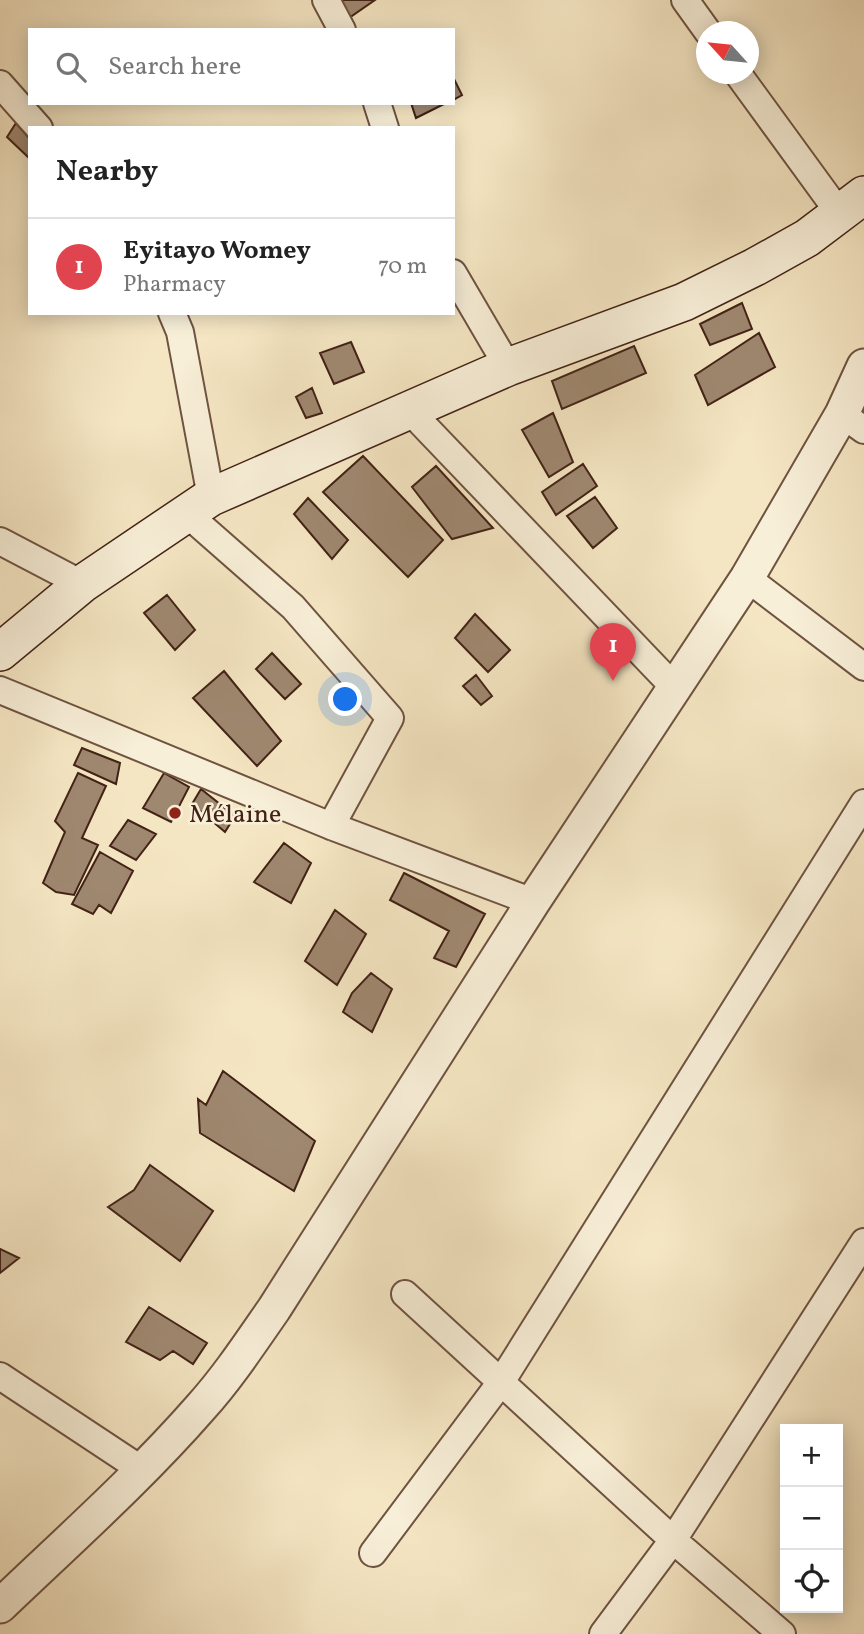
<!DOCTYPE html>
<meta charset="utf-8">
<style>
:root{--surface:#fff;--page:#f2f2f2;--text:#222;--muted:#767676;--line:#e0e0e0;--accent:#8f2418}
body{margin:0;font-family:Vollkorn,serif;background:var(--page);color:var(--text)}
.controls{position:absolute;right:21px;bottom:21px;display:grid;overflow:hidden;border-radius:0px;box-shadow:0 4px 18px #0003}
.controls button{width:63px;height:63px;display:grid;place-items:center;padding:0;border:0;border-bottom:2px solid var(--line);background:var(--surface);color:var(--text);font:35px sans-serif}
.compass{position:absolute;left:696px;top:21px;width:63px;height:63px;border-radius:50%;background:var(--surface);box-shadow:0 4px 18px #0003;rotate:297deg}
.you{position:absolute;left:346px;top:700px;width:24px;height:24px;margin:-18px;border:5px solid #fff;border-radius:50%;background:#1a73e8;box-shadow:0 0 0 10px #1a73e833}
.badge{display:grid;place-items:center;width:46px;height:46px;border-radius:50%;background:var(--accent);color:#fff;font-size:23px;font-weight:700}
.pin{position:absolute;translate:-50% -58px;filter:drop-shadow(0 2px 4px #0008)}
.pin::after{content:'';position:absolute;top:37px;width:24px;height:21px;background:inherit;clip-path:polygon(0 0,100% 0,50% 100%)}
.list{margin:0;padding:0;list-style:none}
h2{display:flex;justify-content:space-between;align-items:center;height:91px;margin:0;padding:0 28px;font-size:30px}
h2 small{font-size:23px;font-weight:400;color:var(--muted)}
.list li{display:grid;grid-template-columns:46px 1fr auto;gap:21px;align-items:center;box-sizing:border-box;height:98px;padding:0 28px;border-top:2px solid var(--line)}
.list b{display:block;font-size:26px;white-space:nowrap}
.list p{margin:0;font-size:23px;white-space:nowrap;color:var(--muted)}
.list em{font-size:23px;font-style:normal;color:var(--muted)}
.icon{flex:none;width:38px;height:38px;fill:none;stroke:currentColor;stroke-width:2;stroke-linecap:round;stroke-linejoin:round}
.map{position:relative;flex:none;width:864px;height:1634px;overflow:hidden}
.search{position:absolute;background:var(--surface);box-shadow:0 4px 18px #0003;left:28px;top:28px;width:427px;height:77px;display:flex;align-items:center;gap:18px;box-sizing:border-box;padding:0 24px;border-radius:0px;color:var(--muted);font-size:26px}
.panel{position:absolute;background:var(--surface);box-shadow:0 4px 18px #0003;left:28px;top:126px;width:427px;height:189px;border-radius:0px}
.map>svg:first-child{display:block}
</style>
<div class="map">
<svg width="864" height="1634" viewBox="0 0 864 1634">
<rect width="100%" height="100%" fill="#f5e6c3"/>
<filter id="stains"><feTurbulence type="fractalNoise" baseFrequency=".00286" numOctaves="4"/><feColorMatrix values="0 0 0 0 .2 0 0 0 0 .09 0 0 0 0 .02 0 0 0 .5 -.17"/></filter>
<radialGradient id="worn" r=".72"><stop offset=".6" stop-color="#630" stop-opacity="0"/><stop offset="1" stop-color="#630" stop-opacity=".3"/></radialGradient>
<path fill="#9f8870" stroke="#422216" stroke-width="2" d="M333,0H375L346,20Z
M453,77L462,95L453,100Z
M411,103H446L416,118Z
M16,123L30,139L29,158L7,137Z
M742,303L752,329L710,345L700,324Z
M759,333L775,367L708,405L695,375Z
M351,342L364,372L334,384L320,353Z
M634,346L646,373L562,409L552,381Z
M312,388L322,413L306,418L296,397Z
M553,413L573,462L549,477L522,430Z
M363,456L443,540L408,577L323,492Z
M583,464L597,486L556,515L542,492Z
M436,466L493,528L452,539L412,487Z
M595,497L617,528L593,548L567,516Z
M308,498L348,540L332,559L294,514Z
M167,595L195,630L175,650L144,613Z
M475,614L510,650L488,672L455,638Z
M272,653L301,684L285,699L256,669Z
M224,671L281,741L257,766L193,698Z
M476,675L492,696L481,705L463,686Z
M82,748L120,763L116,784L74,765Z
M78,773L106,786L82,838L98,845L74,895L56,892L43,883L65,832L55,821Z
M164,773L189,787L171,822L143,808Z
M201,789L235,816L225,832L192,804Z
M128,820L156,834L136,860L110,846Z
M284,843L311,863L291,903L254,882Z
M100,852L133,871L111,913L99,905L93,914L72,904Z
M404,873L485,914L456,967L434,958L449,931L390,900Z
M335,910L366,934L337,985L305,961Z
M371,973L392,989L372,1032L343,1012L352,993Z
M223,1071L315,1141L294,1191L200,1133L198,1099L206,1105Z
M150,1165L213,1211L180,1261L108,1207L134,1190Z
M0,1249L19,1258L0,1273Z
M149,1307L207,1343L193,1364L173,1351L160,1360L126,1342Z"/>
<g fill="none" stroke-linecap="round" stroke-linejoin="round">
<defs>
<path id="minor" d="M326,0L342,30
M685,0L708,32
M738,74L840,214
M0,84L39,128
M377,103L385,128
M453,273L508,367
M172,313L180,332L211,497
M409,410L674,687
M842,414L864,430
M186,513L293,607L390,718L331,826
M0,541L82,584
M747,578L864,667
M0,690L331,826L533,902
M405,1294L673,1540L782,1634
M0,1376L142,1470
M373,1553L501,1382L864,803
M603,1634L673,1540L864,1242"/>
<path id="tertiary" d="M0,1606C68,1541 139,1478 201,1407C228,1377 251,1342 274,1309L533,902L747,578L842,414L864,366"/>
<path id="secondary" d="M0,652L82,584L211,497L508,367L684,302L755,267L807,238L864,195"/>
</defs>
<use href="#minor" stroke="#6f5341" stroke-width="30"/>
<use href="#tertiary" stroke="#6f5341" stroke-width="37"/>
<use href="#secondary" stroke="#422216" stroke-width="40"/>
<use href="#minor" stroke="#f8efd8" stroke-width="26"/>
<use href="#tertiary" stroke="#f8efd8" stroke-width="33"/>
<use href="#secondary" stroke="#f8efd8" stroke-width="37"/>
</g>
<circle fill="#8f2418" stroke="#f8efd8" stroke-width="2.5" cx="175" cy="813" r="7"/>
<g text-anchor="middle" stroke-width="5" stroke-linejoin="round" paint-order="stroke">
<g font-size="26" fill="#422216" stroke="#f8efd8" text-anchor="start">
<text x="189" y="822">Mélaine</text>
</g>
</g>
<rect width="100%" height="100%" filter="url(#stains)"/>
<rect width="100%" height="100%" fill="url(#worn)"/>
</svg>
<div class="controls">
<button>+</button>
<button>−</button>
<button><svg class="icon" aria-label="locate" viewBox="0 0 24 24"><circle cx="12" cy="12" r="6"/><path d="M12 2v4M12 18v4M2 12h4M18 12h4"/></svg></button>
</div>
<svg class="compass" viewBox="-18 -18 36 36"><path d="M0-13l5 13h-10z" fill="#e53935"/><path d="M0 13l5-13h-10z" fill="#767676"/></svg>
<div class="you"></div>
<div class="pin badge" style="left:613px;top:681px;background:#e0444e">1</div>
<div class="search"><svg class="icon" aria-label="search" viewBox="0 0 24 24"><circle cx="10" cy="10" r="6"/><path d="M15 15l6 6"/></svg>Search here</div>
<section class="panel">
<h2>Nearby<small></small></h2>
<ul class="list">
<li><span class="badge" style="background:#e0444e">1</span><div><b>Eyitayo Womey</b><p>Pharmacy</p></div><em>70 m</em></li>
</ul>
</section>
</div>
